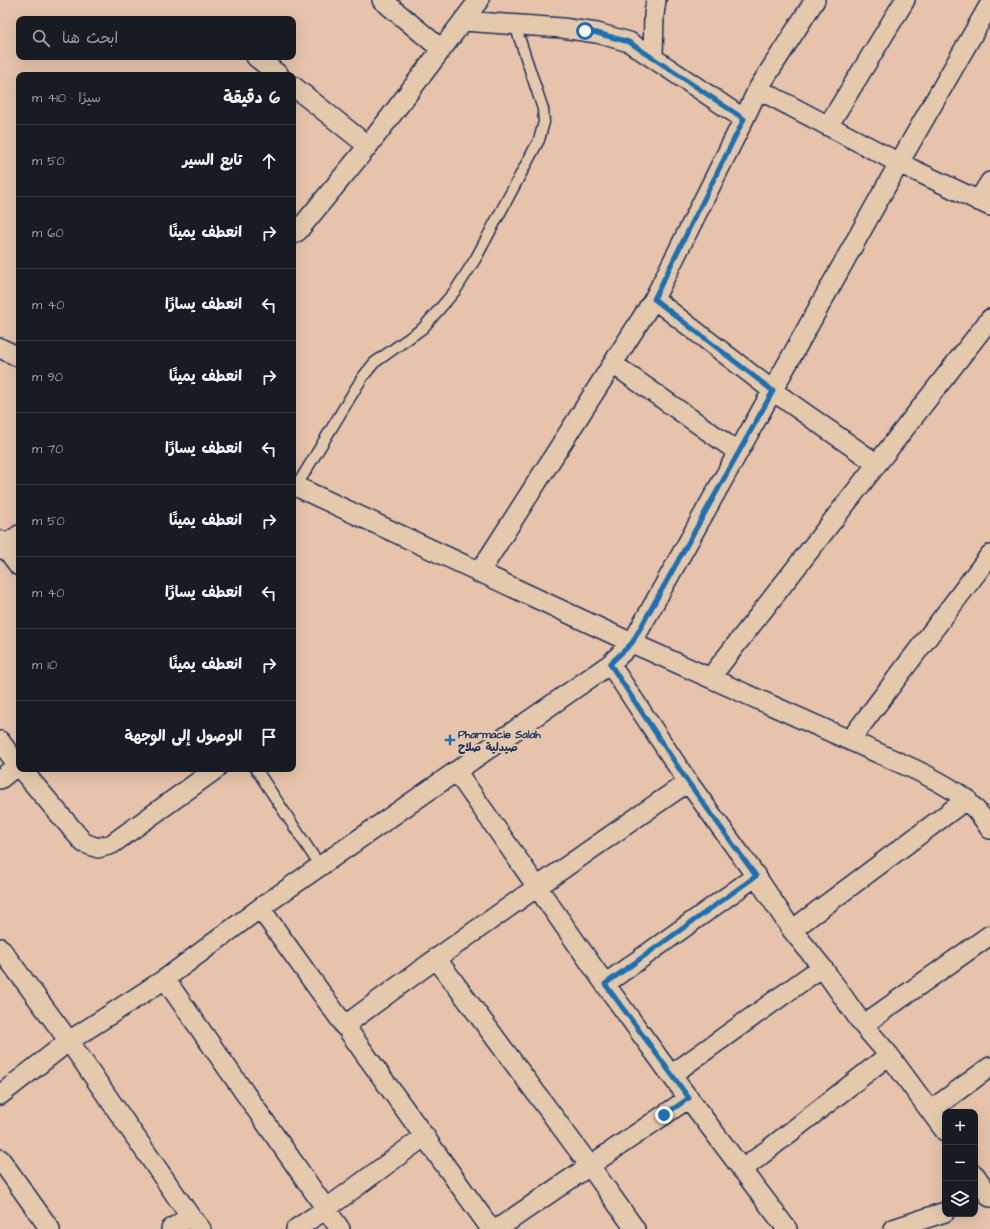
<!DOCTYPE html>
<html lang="ar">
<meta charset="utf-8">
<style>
:root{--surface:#171b24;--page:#20242c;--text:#f1f3f6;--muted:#9ea1a6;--line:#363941}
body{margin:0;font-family:"Architects Daughter","Playpen Sans Arabic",sans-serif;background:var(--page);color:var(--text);direction:rtl}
.controls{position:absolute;right:12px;bottom:12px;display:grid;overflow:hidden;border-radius:8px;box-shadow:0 4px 16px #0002}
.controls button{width:36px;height:36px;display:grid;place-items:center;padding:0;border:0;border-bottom:1px solid var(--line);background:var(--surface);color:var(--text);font:20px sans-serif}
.stop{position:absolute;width:12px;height:12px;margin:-9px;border:3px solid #1f6fb2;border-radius:50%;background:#fff}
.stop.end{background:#1f6fb2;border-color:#fff;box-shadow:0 1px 4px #0008}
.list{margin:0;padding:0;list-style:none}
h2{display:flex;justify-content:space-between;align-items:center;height:52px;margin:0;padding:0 16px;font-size:17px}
h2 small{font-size:13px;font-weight:400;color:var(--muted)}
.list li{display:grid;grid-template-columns:26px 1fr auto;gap:12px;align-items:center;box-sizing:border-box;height:72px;padding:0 16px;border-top:1px solid var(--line)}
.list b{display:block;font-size:15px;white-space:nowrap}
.list em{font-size:13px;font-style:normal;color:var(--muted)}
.icon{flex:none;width:22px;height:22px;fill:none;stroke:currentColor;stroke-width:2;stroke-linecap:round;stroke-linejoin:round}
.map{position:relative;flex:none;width:990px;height:1229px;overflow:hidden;direction:ltr}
.search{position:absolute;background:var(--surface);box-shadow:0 4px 16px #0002;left:16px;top:16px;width:280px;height:44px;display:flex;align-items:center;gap:10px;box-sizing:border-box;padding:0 14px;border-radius:8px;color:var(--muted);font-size:15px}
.panel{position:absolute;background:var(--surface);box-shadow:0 4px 16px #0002;left:16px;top:72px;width:280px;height:700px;border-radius:8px;direction:rtl}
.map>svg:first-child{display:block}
</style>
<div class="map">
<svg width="990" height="1229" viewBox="0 0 990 1229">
<rect width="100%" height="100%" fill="#e7c3ab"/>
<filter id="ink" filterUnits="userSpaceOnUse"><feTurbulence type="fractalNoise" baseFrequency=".025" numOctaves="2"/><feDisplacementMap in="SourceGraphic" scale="8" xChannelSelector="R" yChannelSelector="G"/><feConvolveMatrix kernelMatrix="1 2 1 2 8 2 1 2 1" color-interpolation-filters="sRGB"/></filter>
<g filter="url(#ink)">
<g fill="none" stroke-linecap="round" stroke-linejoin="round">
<defs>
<path id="lane" d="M296,487L362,378L374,363L423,328L455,291L476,258L539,140L544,122L543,109L515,25
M256,769L320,866"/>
<path id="street" d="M382,0L441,49
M463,21L562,28L597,33L629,42L744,119L758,89L899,163L990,206
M256,57L279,75
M653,58L654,15L656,0
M293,86L368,146
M758,89L815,0
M828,126L905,0
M978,201L990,182
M293,234L298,231L368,146L479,0
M654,299L773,391L877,464
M0,348L19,357
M613,364L738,452
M293,485L632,643L916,770C948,786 971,797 990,829
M0,540L19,566
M0,549L19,535
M479,573L654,299L744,119
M610,664L688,782L756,876L792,930L822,967L863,1025L889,1055L945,1131
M710,678L990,319
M850,740L990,555
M0,741L19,767
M21,769L84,843L98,848L112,844L216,769
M456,771L605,984L671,1075L787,1229
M0,779L19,764
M260,908L491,1229
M792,930L967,799
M0,948L69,1041L190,1216L201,1229
M436,958L590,1166L635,1229
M165,979L340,1229
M605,984L756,876
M863,1025L990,935
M344,1026C457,942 572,862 688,782
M671,1075L822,967
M0,1095L69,1041L165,979L260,908L610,664L632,643L899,163L990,4
M931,1110L990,1067
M0,1159L50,1229
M742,1170L889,1055
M975,1175L990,1197
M171,1229L190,1216
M296,1229L326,1209L425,1136
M497,1229L689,1098
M893,1229L945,1212"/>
</defs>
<use href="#lane" stroke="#1b2f5e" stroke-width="13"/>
<use href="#street" stroke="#1b2f5e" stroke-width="22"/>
<use href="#lane" stroke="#e4c9ac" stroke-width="10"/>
<use href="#street" stroke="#e4c9ac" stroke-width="19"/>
</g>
</g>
<g fill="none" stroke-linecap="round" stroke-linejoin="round" filter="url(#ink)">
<path stroke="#1f6fb2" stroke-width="5" d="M585,31L597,33L629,42L744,119L654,299L773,391L632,643L610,664L688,782L756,876L605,984L689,1098L664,1115"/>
</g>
<path fill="#1f6fb2" stroke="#e4c9ac" stroke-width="1.5" d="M448 734h4v4h4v4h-4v4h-4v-4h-4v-4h4z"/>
<g text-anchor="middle" stroke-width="4" stroke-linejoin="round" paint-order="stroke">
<g font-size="11" font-weight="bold" fill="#1b2f5e" stroke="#e4c9ac" text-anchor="start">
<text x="458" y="738">Pharmacie Salah<tspan x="458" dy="13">صيدلية صلاح</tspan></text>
</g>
</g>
</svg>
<div class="controls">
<button>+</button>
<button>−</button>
<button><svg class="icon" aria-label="layers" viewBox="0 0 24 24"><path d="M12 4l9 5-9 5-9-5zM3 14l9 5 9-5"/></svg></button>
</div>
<div class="stop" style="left:585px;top:31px"></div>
<div class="stop end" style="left:664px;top:1115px"></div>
<div class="search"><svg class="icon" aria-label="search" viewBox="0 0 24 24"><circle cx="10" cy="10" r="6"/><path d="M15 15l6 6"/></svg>ابحث هنا</div>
<section class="panel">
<h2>6 دقيقة<small>سيرًا · 410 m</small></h2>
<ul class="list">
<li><svg class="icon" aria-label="ahead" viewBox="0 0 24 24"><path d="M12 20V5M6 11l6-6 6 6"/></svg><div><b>تابع السير</b></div><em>50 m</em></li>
<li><svg class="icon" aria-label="right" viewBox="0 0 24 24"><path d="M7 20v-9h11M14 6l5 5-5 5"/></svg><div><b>انعطف يمينًا</b></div><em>60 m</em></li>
<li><svg class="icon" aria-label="left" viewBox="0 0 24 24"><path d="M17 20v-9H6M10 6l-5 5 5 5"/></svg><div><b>انعطف يسارًا</b></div><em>40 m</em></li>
<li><svg class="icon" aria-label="right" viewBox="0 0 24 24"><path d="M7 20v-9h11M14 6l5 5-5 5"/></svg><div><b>انعطف يمينًا</b></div><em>90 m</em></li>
<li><svg class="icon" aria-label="left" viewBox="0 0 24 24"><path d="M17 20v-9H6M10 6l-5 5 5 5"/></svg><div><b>انعطف يسارًا</b></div><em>70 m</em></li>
<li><svg class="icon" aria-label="right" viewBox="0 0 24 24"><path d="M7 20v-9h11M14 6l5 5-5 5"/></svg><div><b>انعطف يمينًا</b></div><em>50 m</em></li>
<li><svg class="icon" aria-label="left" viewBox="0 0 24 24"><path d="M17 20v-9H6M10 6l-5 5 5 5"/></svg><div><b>انعطف يسارًا</b></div><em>40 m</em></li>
<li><svg class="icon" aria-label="right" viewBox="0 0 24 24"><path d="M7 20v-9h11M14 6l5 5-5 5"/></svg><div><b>انعطف يمينًا</b></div><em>10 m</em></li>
<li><svg class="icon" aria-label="arrive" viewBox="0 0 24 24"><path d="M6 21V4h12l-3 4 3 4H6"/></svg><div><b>الوصول إلى الوجهة</b></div></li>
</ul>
</section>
</div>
